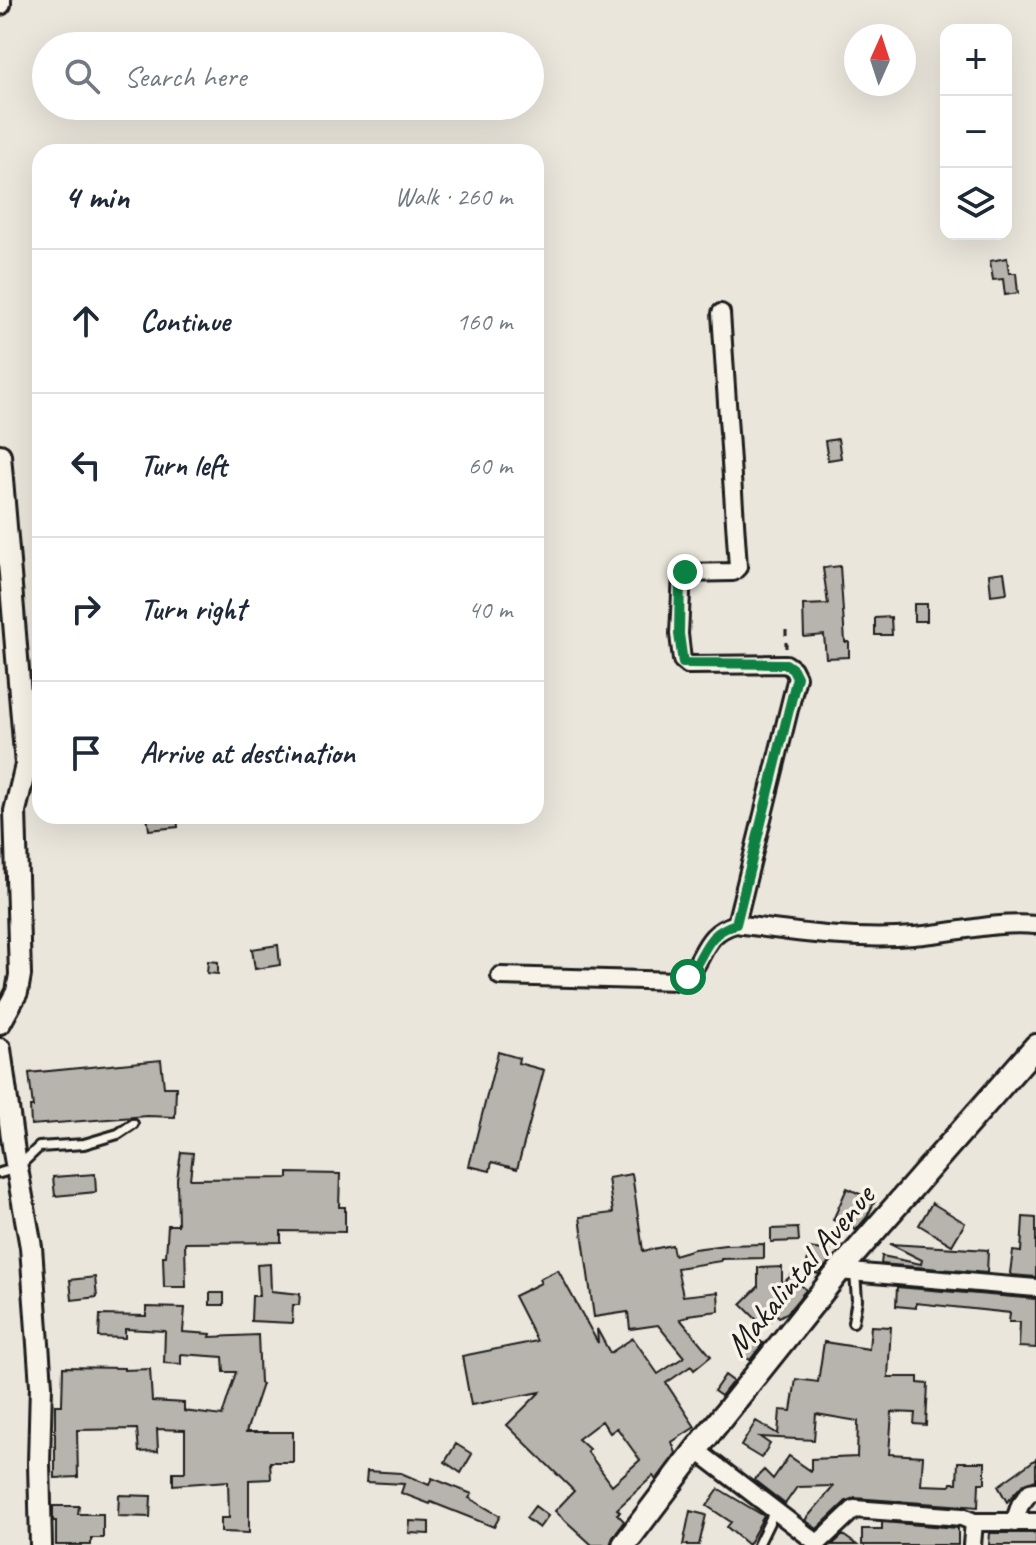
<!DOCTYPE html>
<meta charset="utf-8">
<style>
:root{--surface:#fff;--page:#f6f6f7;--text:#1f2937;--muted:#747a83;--line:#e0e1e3}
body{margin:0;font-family:Caveat,sans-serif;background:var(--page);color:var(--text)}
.controls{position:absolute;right:24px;top:24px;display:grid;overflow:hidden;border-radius:16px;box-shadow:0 8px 32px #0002}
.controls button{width:72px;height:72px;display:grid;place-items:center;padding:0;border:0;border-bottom:2px solid var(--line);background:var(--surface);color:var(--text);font:40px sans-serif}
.compass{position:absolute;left:844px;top:24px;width:72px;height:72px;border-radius:50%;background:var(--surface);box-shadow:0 8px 32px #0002;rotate:3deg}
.stop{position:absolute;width:24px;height:24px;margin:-18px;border:6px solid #0b8043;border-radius:50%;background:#fff}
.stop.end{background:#0b8043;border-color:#fff;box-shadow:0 2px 8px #0008}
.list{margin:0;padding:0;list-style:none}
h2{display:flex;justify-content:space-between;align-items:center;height:104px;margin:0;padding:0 32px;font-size:34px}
h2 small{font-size:26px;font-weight:400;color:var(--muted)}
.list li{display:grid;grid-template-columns:52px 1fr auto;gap:24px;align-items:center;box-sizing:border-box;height:144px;padding:0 32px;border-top:2px solid var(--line)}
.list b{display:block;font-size:30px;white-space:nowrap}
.list em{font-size:26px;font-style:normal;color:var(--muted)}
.icon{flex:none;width:44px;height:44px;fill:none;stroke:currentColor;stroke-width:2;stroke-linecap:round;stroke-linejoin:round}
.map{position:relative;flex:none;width:1036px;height:1545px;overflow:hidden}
.search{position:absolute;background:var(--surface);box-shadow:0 8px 32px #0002;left:32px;top:32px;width:512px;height:88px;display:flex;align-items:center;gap:20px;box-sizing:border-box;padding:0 28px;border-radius:44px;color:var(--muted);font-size:30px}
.panel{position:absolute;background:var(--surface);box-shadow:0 8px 32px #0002;left:32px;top:144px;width:512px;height:680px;border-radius:24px}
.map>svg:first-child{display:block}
</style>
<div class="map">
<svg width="1036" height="1545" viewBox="0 0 1036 1545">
<rect width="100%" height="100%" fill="#eae6dc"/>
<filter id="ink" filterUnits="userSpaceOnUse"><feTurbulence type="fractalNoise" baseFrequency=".0125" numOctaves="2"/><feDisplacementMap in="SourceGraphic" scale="16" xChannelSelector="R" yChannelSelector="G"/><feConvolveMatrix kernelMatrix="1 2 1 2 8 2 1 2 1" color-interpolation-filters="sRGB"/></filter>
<g filter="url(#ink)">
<path fill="#b6b4ac" stroke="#1c1c1c" stroke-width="2" fill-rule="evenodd" d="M1007,258L1009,273H1016L1018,293L1005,295L1003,279L993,280L990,261Z
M838,439L841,458L828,460L825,441Z
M840,566L845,642H849V657L826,658L824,635L804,637L803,605L828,604L823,568Z
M1004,572L1007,593L991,595L989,574Z
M914,604H927V621H914Z
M891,617L892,635H875V618Z
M147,816H177L178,827L149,830Z
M278,945L280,965L255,969L252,949Z
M208,961L218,962V974L207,973Z
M498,1052L519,1058L518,1063L544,1070L517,1169L492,1162L490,1171L469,1166Z
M161,1060L164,1087H176L175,1117L147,1116L31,1125L30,1107H33L29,1073Z
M181,1152L193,1153L190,1179L288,1178V1173L340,1174L339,1207H345V1232L281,1231V1242L185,1243L186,1287H164L163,1256H166L168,1225H178L177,1179Z
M95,1174L96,1192L55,1196L53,1177Z
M632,1174L643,1251L672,1245L674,1255L694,1249L725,1245L764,1244V1258L721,1259V1261L677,1268L683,1296L718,1292L719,1311L688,1315V1317L680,1319L711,1356L694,1370L691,1366L666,1383L695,1427L672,1442L676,1453L656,1480L653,1476L617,1509L620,1512L617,1514L624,1521L613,1537L610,1545H592L555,1511L574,1491L507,1425L540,1392L471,1405L462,1356L537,1341L514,1296L541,1283L539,1279L558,1270L598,1343L597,1329L610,1353L633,1338L658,1374L684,1357L658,1325L630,1329L628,1312L594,1317L580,1217L613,1213L608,1178ZM602,1421L610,1433L617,1428L640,1460L612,1485L587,1451L589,1449L578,1439Z
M847,1188L875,1201L867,1217L856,1230L833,1220Z
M932,1203L965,1223L952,1245L919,1225Z
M1023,1217L1036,1218V1277L1011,1275L1010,1273L1013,1251L1021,1252Z
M798,1228L799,1241L771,1242V1229Z
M890,1244L988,1250L987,1273L881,1264L882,1256L921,1264L922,1260Z
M809,1248L830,1251L829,1262L819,1274L806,1272Z
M270,1264L271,1291L300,1294L299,1305H293L292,1323L251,1321L252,1296H259L257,1265Z
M782,1267V1284L792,1275L806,1290L788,1312L779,1317L776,1314L765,1328L741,1304L758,1287V1268Z
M95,1277L97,1297L72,1300L70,1280Z
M897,1287L1036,1299V1348L1019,1347L1020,1322H1009L1010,1313L916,1303V1308L896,1306Z
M210,1293H224V1305H210Z
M146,1307L185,1308L183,1332L211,1334L210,1337L258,1335L260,1383L262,1384L246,1432H293V1462H270L271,1479L249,1480V1533L221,1532V1518H229L228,1481L173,1485V1472H185V1430L157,1429L158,1451L139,1452L137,1429L77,1430L78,1477L55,1478V1405H62L63,1367L124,1368V1370L150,1369L152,1401L184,1403V1411L222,1416L236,1372H224L223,1357L181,1354V1364L164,1363L165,1331L125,1329V1338L99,1337L100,1315L146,1316Z
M871,1326L891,1327L888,1377H918V1383L928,1384L926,1425L914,1424L915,1413L892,1412L889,1454L923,1456L921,1485L950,1486L951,1483H957L958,1462H985V1483H979L978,1507L854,1498L846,1501L817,1529L805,1520L834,1486L797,1487L785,1504L754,1480L764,1470L773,1479L789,1456L811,1471V1459L857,1457L858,1421L816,1414L814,1440L760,1437L770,1444L761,1458L741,1446L756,1421L778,1434L780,1410L791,1411L796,1379L818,1382L824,1342L869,1349Z
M751,1335L763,1343L750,1360L739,1353Z
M725,1375L733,1381L721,1396L714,1391Z
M456,1444L472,1454L461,1473L445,1462Z
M1036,1459V1480L1022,1485L1007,1502L998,1486Z
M367,1471L401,1473L429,1485L432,1478L472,1494L469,1498L500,1516L494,1527L431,1502L430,1504L401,1493L404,1484L366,1482Z
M719,1489L764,1516L748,1545L727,1527L731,1522L707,1506Z
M119,1495L151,1496L150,1517L118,1516Z
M53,1506H79L78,1514H103V1538H91V1545H56V1521H53Z
M535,1506L548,1516L539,1528L526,1518Z
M690,1511L706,1515L699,1545H683Z
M410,1521L429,1522V1534L409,1533Z
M882,1522L958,1528V1545H862V1529H882Z
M990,1533H1036V1545H989Z
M843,1535L857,1545H832Z"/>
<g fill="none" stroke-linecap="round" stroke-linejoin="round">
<defs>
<path id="service" d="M0,1173L17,1168L39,1147L84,1144L118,1134L133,1124
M853,1322L857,1300L855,1273
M758,1545L775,1510"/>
<path id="minor" d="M721,313L738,567L733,572L682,573L679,634L682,660L688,665L786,664L793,669L797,677L736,924C795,932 854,941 914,936C955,933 995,921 1036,925
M500,976L678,981L688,977C706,954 704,933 736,924
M839,1271L1036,1288
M696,1450L816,1542
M974,1522H1036
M1014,1523L1020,1505L1030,1492L1036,1491
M816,1545L854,1509L962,1517L974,1522L972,1545"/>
<path id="tertiary" d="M0,4V0
M0,455L26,765L15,811L20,975L17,992L0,1023
M0,1049L14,1152L31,1247L41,1385L39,1463L41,1545"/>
<path id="secondary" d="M624,1545L696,1450L839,1271L1036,1046"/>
</defs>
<use href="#service" stroke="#1c1c1c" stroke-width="14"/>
<use href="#minor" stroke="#1c1c1c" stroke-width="22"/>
<use href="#tertiary" stroke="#1c1c1c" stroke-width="26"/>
<use href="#secondary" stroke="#1c1c1c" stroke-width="28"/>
<path stroke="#1c1c1c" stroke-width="3" stroke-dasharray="6 6" stroke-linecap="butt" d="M786,648V628"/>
<use href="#service" stroke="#f7f3e8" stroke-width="8"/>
<use href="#minor" stroke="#f7f3e8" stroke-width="16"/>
<use href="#tertiary" stroke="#f7f3e8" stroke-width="20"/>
<use href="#secondary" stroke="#f7f3e8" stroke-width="22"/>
</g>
</g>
<g fill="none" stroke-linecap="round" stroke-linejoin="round" filter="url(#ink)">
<path stroke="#0b8043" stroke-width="10" d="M685,572L680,576L679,634L683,663L786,664L793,669L797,677L736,924C704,934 706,954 688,977"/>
</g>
<g text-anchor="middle" stroke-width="7" stroke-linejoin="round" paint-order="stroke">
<g font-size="34" fill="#1c1c1c" stroke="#f7f3e8">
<text transform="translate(799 1270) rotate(-50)" y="12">Makalintal Avenue</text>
</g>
</g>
</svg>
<div class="controls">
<button>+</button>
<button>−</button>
<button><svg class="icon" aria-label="layers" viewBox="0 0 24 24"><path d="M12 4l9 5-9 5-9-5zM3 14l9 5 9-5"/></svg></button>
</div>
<svg class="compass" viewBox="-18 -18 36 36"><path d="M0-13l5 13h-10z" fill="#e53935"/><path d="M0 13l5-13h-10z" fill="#747a83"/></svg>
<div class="stop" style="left:688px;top:977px"></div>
<div class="stop end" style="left:685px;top:572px"></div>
<div class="search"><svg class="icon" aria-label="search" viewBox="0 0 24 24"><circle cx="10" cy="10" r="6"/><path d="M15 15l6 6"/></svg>Search here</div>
<section class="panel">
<h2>4 min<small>Walk · 260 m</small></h2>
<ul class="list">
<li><svg class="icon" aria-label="ahead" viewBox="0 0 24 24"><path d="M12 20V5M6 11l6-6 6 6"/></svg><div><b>Continue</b></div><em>160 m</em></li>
<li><svg class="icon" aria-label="left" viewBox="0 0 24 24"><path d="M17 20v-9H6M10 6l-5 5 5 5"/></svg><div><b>Turn left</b></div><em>60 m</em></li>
<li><svg class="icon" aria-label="right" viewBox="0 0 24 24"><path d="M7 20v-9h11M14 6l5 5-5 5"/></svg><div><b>Turn right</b></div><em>40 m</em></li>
<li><svg class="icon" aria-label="arrive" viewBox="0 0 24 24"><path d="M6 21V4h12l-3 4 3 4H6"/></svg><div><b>Arrive at destination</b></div></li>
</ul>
</section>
</div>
